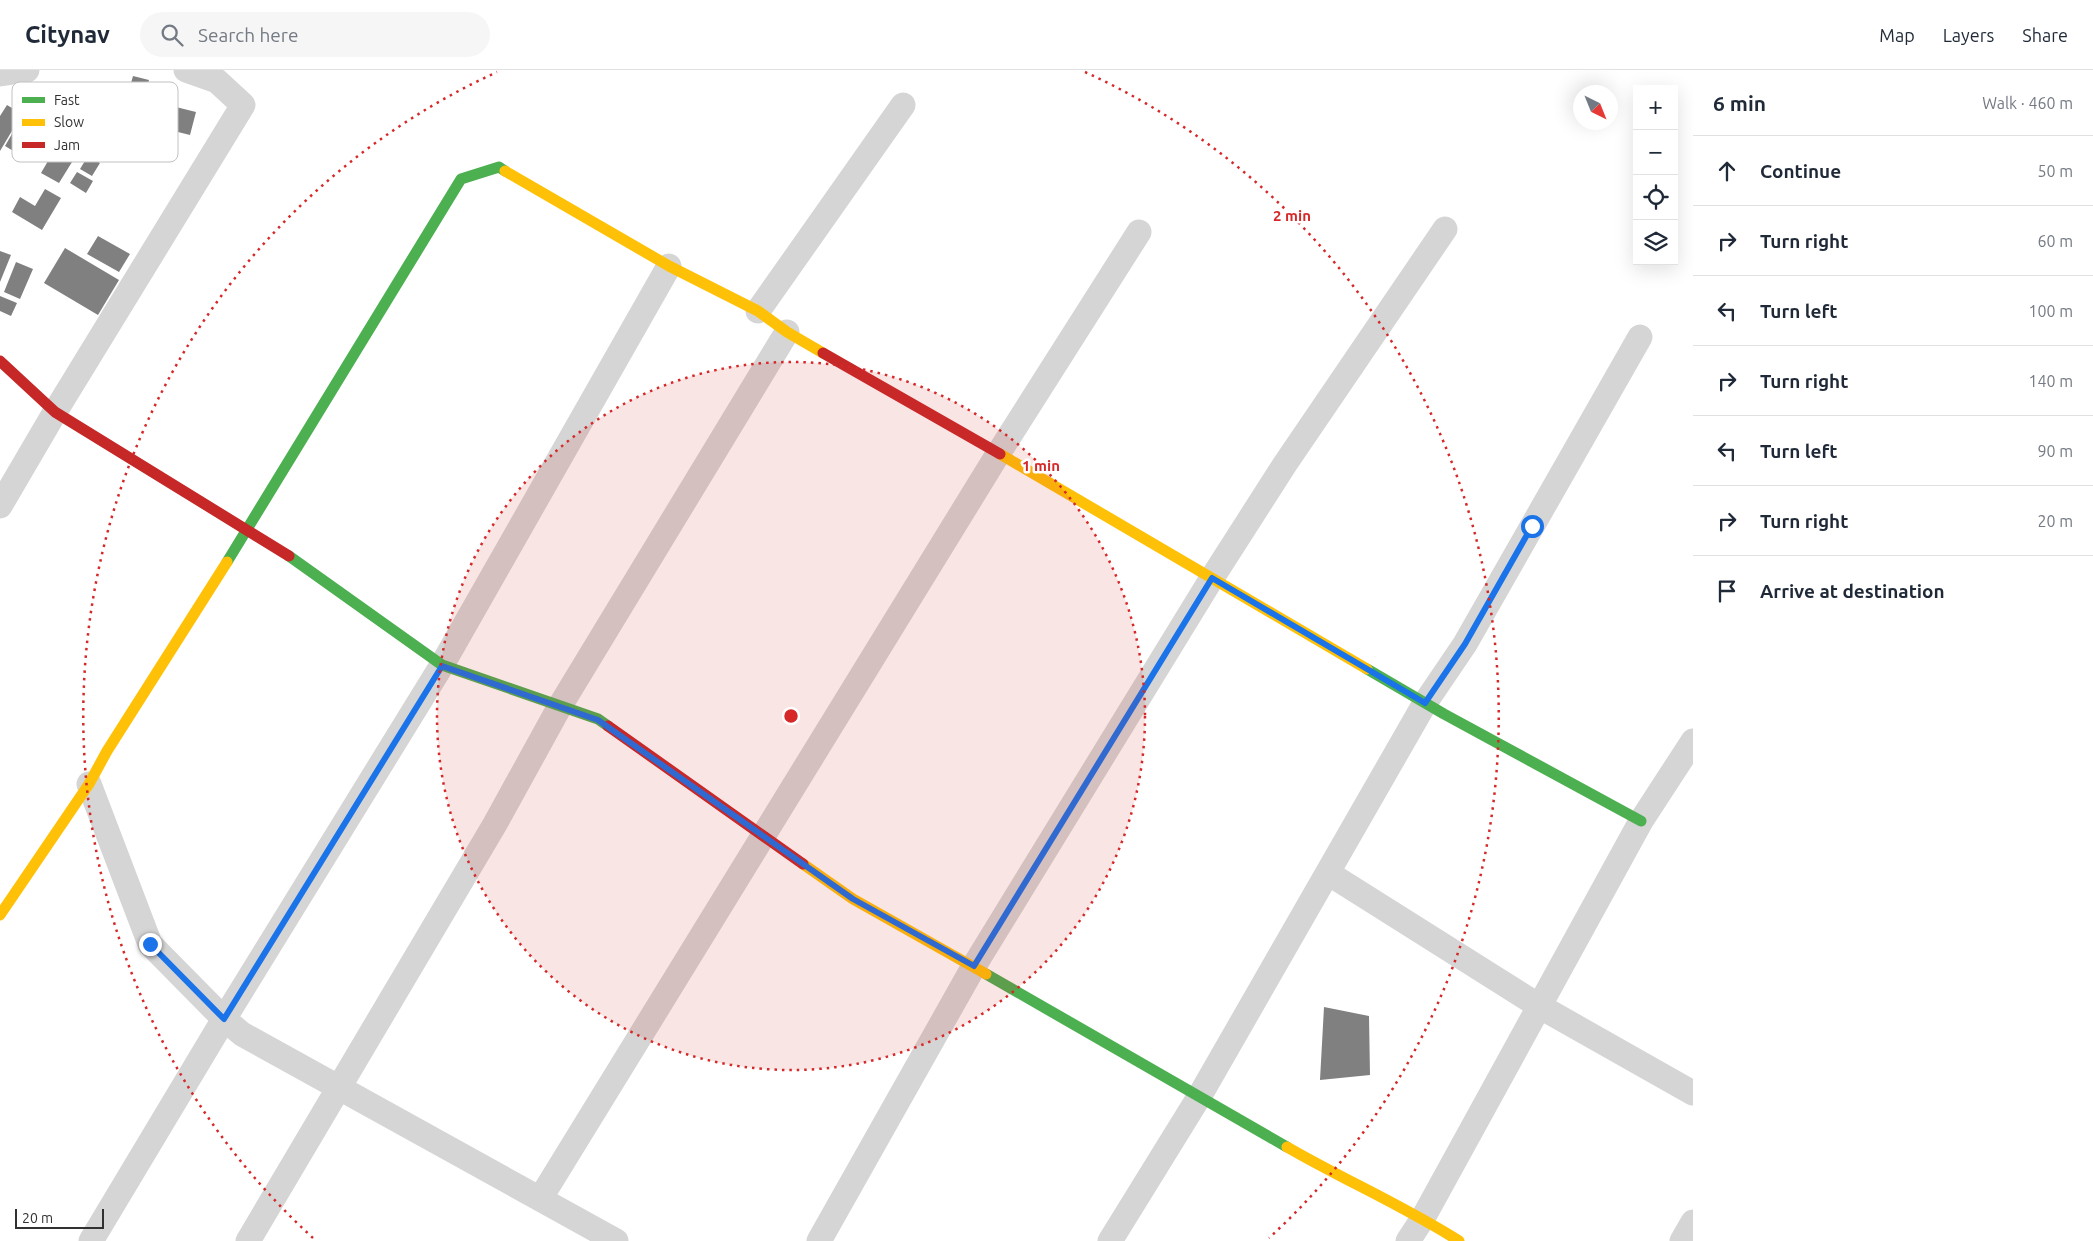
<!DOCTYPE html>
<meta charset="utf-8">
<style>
:root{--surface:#fff;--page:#f6f6f7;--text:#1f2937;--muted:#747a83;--line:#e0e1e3}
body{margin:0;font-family:Ubuntu,sans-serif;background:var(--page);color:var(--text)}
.controls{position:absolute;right:15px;top:15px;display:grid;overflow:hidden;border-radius:0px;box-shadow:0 5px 20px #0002}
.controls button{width:45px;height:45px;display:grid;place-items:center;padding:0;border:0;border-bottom:1px solid var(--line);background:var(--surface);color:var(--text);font:25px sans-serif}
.compass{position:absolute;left:1573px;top:15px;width:45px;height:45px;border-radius:50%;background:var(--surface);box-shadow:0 5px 20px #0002;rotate:137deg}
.scale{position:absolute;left:15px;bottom:12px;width:89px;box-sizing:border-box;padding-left:5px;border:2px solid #313131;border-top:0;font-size:14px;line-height:18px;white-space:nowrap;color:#313131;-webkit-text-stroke:4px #fff;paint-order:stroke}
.stop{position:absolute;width:15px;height:15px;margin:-11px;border:4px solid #1a73e8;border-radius:50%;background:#fff}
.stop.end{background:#1a73e8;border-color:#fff;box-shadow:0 1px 5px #0008}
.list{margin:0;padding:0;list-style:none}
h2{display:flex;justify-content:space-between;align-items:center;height:65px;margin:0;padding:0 20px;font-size:21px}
h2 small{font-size:16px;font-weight:400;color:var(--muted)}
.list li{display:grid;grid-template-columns:32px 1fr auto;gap:15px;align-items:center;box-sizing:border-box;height:70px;padding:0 20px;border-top:1px solid var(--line)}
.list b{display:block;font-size:19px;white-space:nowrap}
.list em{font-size:16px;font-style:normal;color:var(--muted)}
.icon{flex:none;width:28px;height:28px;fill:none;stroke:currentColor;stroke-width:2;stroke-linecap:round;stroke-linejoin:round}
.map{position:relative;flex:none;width:1693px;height:1171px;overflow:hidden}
header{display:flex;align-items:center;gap:30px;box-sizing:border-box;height:70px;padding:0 25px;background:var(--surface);border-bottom:1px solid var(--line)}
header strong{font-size:24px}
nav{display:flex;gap:28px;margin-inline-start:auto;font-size:18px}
.search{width:350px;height:45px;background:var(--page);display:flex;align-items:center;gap:12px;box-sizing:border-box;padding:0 18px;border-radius:28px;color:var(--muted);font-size:19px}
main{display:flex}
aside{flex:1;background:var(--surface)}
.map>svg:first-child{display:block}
</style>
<header>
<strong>Citynav</strong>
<div class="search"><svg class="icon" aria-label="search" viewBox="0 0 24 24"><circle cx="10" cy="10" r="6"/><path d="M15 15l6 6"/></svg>Search here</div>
<nav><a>Map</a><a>Layers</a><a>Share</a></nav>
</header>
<main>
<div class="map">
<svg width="1693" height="1171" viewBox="0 0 1693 1171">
<rect width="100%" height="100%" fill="#fff"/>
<path fill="#808080" d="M133,6L149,10L145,24L129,20Z
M7,35L22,44L0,81V46Z
M176,37L196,42L190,65L170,60Z
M24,43L39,52L20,85L5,76Z
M44,65L77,84L59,113L41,103L48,91L34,82Z
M88,86L100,93L92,106L80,99Z
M77,102L93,111L86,123L70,113Z
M45,119L61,128L42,160L12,142L20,127L35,136Z
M98,166L130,184L119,202L87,184Z
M65,178L119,210L98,245L44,213Z
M0,181L11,185L0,212Z
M16,192L33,199L20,229L4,222Z
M0,226L17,233L11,246L0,241Z
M1324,937L1369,946L1370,1005L1320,1010Z"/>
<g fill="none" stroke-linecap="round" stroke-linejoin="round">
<path stroke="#d5d5d5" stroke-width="25" d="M0,4L27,0
M758,241L903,35
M0,436L55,342L243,35L217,11L186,0
M89,714L150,874L224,949L242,964L616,1171
M1328,803L1539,936L1693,1023
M540,1129L998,384L1139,162
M91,1171L224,949L442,595L669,196
M248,1171L495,754L560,636L787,262
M819,1171L974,896L1212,508L1285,394L1445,159
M1110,1171L1199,1027L1425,633L1465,574L1640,267
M1408,1171L1423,1148L1641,751L1693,671
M1682,1171L1693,1152"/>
<path stroke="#4caf50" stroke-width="11" d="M289,486L442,595L598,649L608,656
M227,492L461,109L499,97L505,101
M1367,599L1444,644L1641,751
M986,904L1287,1077"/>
<path stroke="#ffc107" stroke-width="11" d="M505,101L669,196L758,241L787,262L823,283
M1000,384L1367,599
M803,794L853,829L986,904
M0,845L89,714L107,681L227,492
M1287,1077C1344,1110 1404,1136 1459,1171"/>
<path stroke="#c62828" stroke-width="11" d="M823,283L1000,384
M0,291L55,342L289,486
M608,656L803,794"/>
</g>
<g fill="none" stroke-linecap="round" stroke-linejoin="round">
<path stroke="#1a73e8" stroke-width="6" d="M150,874L224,949L442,596L598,650L853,829L974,896L1212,508L1425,633L1465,574L1532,456"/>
</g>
<circle cx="791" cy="646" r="354" fill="#d62828" fill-opacity=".12"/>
<g fill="none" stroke="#d62828" stroke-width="2.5" stroke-dasharray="2.5 5">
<circle cx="791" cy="646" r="354"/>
<path d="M313 1168A708 708 0 0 1 497 2M1085 2A708 708 0 0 1 1269 1168"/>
</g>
<rect x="12" y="12" width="166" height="80" rx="8" fill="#fff" stroke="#c1c1c1" stroke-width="1"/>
<rect x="22" y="27" width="23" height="6" fill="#4caf50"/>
<rect x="22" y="49" width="23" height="7" fill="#ffc107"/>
<rect x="22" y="72" width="23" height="6" fill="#c62828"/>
<g font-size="14" fill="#313131">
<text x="54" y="35">Fast</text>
<text x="54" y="57">Slow</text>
<text x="54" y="80">Jam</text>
</g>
<circle cx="791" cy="646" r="8" fill="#d62828" stroke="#fff" stroke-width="2.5"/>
<g font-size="15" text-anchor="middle" font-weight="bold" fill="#d62828" stroke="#fff" stroke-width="5" stroke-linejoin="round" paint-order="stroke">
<text x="1292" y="151">2 min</text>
<text x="1041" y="401">1 min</text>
</g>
</svg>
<div class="controls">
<button>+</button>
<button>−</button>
<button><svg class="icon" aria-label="locate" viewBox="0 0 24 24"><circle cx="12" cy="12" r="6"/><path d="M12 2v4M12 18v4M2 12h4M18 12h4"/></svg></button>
<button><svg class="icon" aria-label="layers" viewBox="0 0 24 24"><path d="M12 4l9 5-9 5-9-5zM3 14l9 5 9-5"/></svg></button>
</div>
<svg class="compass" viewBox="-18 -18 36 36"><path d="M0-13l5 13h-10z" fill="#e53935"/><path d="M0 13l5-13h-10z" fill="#747a83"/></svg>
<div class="scale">20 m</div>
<div class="stop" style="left:1532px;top:456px"></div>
<div class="stop end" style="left:150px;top:874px"></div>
</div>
<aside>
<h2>6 min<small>Walk · 460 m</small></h2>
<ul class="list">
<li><svg class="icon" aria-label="ahead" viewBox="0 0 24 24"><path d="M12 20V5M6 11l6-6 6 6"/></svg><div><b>Continue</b></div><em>50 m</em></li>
<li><svg class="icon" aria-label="right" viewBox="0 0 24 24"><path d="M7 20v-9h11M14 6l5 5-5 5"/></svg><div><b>Turn right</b></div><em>60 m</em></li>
<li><svg class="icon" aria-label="left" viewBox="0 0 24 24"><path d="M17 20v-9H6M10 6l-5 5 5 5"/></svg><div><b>Turn left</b></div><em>100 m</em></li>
<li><svg class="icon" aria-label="right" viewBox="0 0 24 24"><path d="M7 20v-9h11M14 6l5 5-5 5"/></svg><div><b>Turn right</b></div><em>140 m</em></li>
<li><svg class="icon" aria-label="left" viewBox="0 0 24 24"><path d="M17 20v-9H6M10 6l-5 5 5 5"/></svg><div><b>Turn left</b></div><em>90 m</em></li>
<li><svg class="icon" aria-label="right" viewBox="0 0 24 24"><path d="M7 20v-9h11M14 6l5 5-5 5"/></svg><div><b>Turn right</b></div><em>20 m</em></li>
<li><svg class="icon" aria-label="arrive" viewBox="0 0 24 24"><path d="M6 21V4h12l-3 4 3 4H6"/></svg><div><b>Arrive at destination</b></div></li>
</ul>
</aside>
</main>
